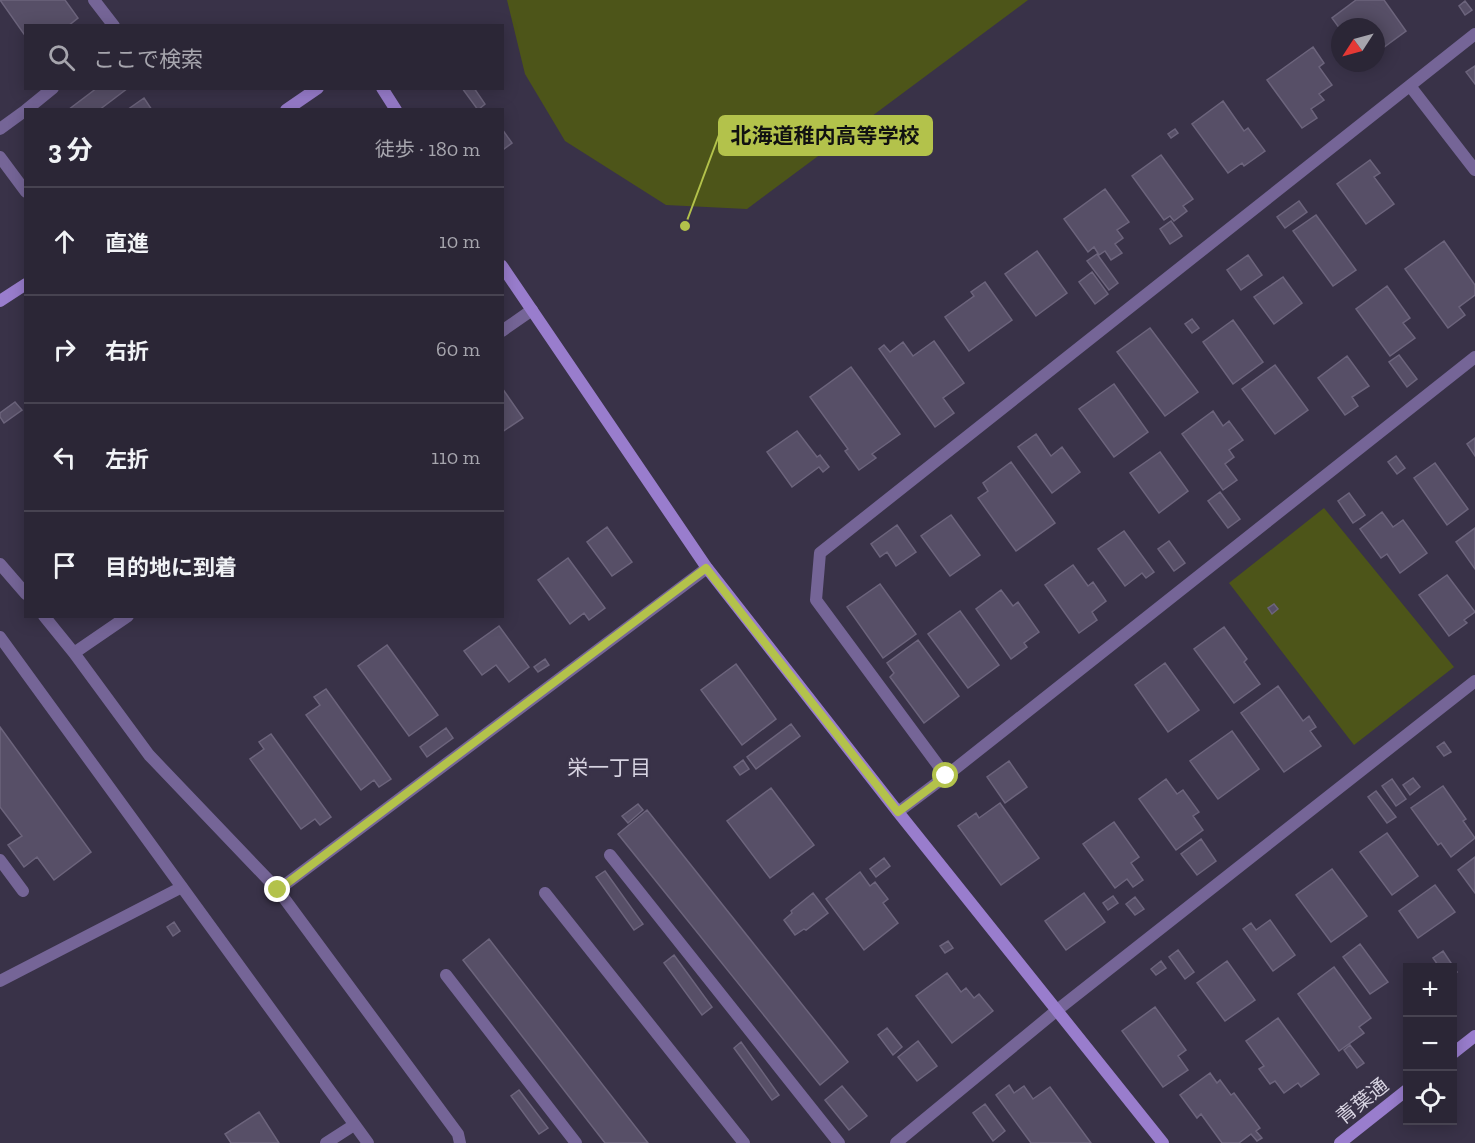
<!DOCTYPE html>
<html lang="ja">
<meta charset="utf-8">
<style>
:root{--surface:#2b2636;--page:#373242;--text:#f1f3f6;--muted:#a6a5ad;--line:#474351}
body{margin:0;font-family:"Zilla Slab","Noto Sans JP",serif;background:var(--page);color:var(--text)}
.controls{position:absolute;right:18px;bottom:18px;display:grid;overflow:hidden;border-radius:0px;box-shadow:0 3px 15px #0003}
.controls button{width:54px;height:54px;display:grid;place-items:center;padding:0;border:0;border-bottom:2px solid var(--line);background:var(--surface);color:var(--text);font:30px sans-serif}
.compass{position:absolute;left:1331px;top:18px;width:54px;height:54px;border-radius:50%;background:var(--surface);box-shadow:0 3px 15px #0003;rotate:234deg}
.stop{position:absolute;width:18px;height:18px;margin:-14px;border:4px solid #b3c24b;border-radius:50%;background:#fff}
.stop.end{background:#b3c24b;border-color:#fff;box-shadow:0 2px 6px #0008}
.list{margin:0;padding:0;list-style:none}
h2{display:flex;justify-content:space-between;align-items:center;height:78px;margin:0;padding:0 24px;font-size:26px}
h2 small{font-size:20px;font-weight:400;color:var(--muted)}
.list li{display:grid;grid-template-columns:39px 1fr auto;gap:18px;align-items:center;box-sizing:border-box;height:108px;padding:0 24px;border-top:2px solid var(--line)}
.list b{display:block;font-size:22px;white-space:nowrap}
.list em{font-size:20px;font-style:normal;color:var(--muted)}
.icon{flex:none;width:33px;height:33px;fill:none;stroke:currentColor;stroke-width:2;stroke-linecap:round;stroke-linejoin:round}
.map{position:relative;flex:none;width:1475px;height:1143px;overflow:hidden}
.search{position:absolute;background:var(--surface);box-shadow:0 3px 15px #0003;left:24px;top:24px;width:480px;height:66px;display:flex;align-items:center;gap:15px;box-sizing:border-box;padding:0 21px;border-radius:0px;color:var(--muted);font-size:22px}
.panel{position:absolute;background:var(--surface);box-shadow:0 3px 15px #0003;left:24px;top:108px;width:480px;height:510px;border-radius:0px}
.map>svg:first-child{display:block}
</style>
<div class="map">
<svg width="1475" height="1143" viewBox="0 0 1475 1143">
<rect width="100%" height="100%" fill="#393248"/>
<path fill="#4d5519" d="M507,0H1028L747,209L666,205L565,141L525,74Z
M1324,508L1454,667L1354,745L1229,583Z"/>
<path fill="#574f67" stroke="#6c647c" stroke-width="1.5" d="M0,0H65L78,18L68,26H26V37Z
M1356,0H1384L1406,31L1376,53V27H1340V29L1332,18Z
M1465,1L1472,10L1465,15L1459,6Z
M1313,47L1324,63L1319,67L1332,85L1319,94L1324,100L1311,109L1317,118L1302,128L1267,80Z
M1475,66V84L1466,72Z
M97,88H128L99,110H68Z
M462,88H474L485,104L478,110Z
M144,98L152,110H127Z
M1223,101L1244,131L1248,128L1265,151L1244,166L1242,163L1228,173L1192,124Z
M502,129L512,143L504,149L502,147Z
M1175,129L1178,133L1171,138L1168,134Z
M1161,155L1193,199L1183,206L1187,211L1174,221L1170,216L1164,220L1132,176Z
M1370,160L1380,173L1374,177L1394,204L1366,224L1337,184Z
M1105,189L1129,222L1117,230L1123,238L1115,244L1122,253L1111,260L1105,251L1099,255L1094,247L1088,252L1064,219Z
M1299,201L1307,212L1285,228L1277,217Z
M1316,215L1356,270L1333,286L1293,231Z
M1171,221L1182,236L1170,244L1160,229Z
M1444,241L1475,285V295L1459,307L1465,315L1448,328L1405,269Z
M1037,251L1067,293L1036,316L1005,274Z
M1097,254L1118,283L1109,290L1087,261Z
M1248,255L1262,275L1241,290L1227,270Z
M1092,272L1108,294L1095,304L1079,282Z
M1283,277L1302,303L1274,324L1254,297Z
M985,282L1012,320L969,351L945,317L974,296L971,292Z
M1387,286L1410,318L1403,323L1415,338L1390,356L1356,309Z
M1192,319L1199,328L1192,333L1185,324Z
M1233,320L1263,362L1233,384L1203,342Z
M1150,328L1198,392L1165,416L1117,352Z
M934,341L964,383L943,398L954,413L935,427L879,349L884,345L890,352L903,342L913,356Z
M1399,355L1417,379L1407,387L1389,362Z
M1347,356L1369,386L1352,397L1358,406L1345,415L1318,378Z
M1275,365L1308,410L1275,434L1242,389Z
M851,367L900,434L872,454L876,458L859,470L845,451L848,449L810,397Z
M1114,384L1148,432L1114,457L1079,409Z
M502,388L523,418L502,432Z
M15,402L22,410L4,423L0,417V413Z
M1213,411L1223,426L1229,421L1243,440L1229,450L1234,457L1225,464L1237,480L1223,490L1182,434Z
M797,431L817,457L820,455L829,467L823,472L819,467L792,487L767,452Z
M1036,434L1051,456L1062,447L1080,472L1052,493L1018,447Z
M1475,438V456L1467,444Z
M1160,452L1188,491L1159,513L1130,473Z
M1396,456L1405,468L1397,474L1388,462Z
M1011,462L1055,523L1016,551L978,498L988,491L983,483Z
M1435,463L1468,509L1447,525L1414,478Z
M1220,492L1240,519L1228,528L1208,501Z
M1349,493L1365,515L1353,523L1338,501Z
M1382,512L1393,527L1403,520L1427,553L1400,573L1387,554L1381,558L1360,529Z
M951,515L980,555L950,576L921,536Z
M897,525L916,552L896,566L887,552L880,557L871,544Z
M607,527L632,562L612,576L587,542Z
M1475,528V569L1456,542Z
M1124,531L1154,572L1146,578L1142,573L1125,586L1098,549Z
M1169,541L1185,563L1174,571L1158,549Z
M568,558L605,608L589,620L584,613L570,624L538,580Z
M1073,565L1088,586L1093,582L1106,601L1092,612L1097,620L1079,633L1045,585Z
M1447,575L1475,612L1464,620L1467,623L1449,636L1419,595Z
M880,584L916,634L883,658L847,607Z
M1001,590L1013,606L1018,602L1039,632L1024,643L1027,647L1011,659L976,609Z
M1274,604L1278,609L1272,614L1268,608Z
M960,611L999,665L968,688L928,634Z
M499,626L529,667L509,682L496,665L482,675L464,651Z
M1224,627L1247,659L1244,662L1260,684L1234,703L1194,649Z
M918,640L959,696L924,723L890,677L894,673L887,663Z
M387,645L438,715L409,736L358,666Z
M545,659L549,665L538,672L534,667Z
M1165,663L1199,710L1168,732L1135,685Z
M736,664L776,719L742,745L701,690Z
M1278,686L1303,721L1309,716L1316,727L1310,731L1321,746L1284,772L1241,713Z
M326,689L391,779L379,787L374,780L361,790L306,715L320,705L314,697Z
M791,724L800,736L756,769L747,757Z
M0,727L91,852L54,880L37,857L24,867L8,845L22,836L0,807Z
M446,728L453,738L427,757L420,747Z
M1232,731L1259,769L1218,799L1190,761Z
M271,734L331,817L320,825L315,819L301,829L250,759L264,749L259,742Z
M1444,742L1451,752L1444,756L1437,747Z
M743,760L749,769L740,775L734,767Z
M1009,761L1027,787L1005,803L987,777Z
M1413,778L1420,787L1410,795L1403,785Z
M1166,779L1177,794L1183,790L1199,812L1193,816L1203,830L1176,850L1139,799Z
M1392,779L1406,799L1396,806L1382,786Z
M1443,786L1466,819L1463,821L1475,838L1451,857L1441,843L1438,845L1411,808Z
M771,788L814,845L770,878L727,821Z
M1376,791L1396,817L1387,823L1368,797Z
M1000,803L1039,858L1001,885L958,826L976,813L979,818Z
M638,804L643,810L628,823L622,816Z
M647,810L848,1062L820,1085L618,834Z
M1114,822L1139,857L1131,863L1143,880L1133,887L1127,879L1115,888L1083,844Z
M1387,833L1418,876L1392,895L1360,852Z
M1201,839L1216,861L1197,875L1181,854Z
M1475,857V893L1458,870Z
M884,858L890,866L876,877L870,869Z
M1332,869L1367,916L1331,942L1296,895Z
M605,871L643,924L634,930L596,877Z
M860,872L870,886L875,882L888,899L883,903L898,923L864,950L826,899Z
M1435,885L1455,912L1418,938L1399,911Z
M813,893L828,913L806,930L804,929L795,935L784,920L792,913L791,911Z
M1084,893L1105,922L1066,950L1045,921Z
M1113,896L1118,903L1108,910L1103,903Z
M1135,897L1144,909L1135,915L1126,904Z
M1270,920L1295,955L1273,971L1243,929L1251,923L1256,930Z
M174,922L180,931L173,936L167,927Z
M489,939L648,1143H605L463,960Z
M948,941L953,948L945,953L940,946Z
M1360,944L1388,982L1370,994L1343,957Z
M1178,950L1194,972L1185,979L1169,957Z
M1443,951L1457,972L1452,975V968H1440L1433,958Z
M674,955L712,1007L702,1015L664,963Z
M1161,961L1166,968L1156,975L1151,969Z
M1227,961L1255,1000L1225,1021L1197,983Z
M1334,967L1371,1018L1359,1027L1364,1033L1339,1051L1298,994Z
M947,973L961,992L966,988L974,998L979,994L993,1011L952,1043L916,996Z
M1155,1007L1186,1050L1178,1056L1188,1070L1163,1087L1122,1031Z
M1278,1018L1319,1074L1301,1087L1298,1083L1284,1093L1275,1081L1270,1084L1259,1069L1264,1066L1246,1041Z
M887,1028L902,1047L893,1055L878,1035Z
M918,1041L937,1066L917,1081L898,1057Z
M741,1042L779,1095L772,1100L734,1048Z
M1350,1045L1364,1063L1357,1068L1344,1050Z
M1210,1073L1217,1083L1220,1080L1231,1095L1234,1093L1260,1128L1256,1131L1262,1138L1257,1141L1251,1134L1239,1143H1222L1201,1114L1197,1118L1180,1095Z
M1009,1085L1014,1093L1024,1086L1033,1099L1050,1087L1091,1143H1031L996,1095Z
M842,1086L867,1116L849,1130L825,1100Z
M519,1090L548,1128L539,1134L511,1096Z
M985,1104L1005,1131L993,1141L973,1113Z
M259,1112L279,1143H231L225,1134Z"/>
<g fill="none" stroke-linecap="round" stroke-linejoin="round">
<path stroke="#756597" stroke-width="12" d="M94,0L114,26
M26,110L53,88
M0,129L26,110
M0,157L26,192
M0,637L368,1143
M610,855L839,1143
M0,860L23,891
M545,893L744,1143
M446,975L576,1143
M0,981L182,887
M326,1143L354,1125"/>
<path stroke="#756597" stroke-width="12" d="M1410,86L1475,170
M502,331L532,310
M0,564L26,594
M44,616L74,653L149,755L278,890L458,1134L460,1143
M74,653L128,616
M946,776L816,600L820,553L1475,34
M898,812L946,776L1475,357
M278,890L707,568
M896,1143L1056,1011L1475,681"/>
<path stroke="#997dcd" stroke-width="12" d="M382,88L396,110
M286,110L318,88
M502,266L707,568L898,812L1163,1143
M0,301L26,284
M1452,1054L1475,1036
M1340,1143L1408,1089"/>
</g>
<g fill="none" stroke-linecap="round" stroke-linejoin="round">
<path stroke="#b3c24b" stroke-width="8" d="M278,890L706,568L898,812L946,776"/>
</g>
<g text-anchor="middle" stroke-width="6" stroke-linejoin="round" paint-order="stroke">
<g font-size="20" fill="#d7d3e1" stroke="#393248">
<text transform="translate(1362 1101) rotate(-39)" y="7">青葉通</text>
</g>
<g font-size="21" fill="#d7d3e1" stroke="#393248">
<text x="609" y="775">栄一丁目</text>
</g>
</g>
<path fill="none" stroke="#b3c24b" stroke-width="2" d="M685 226L719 135"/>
<circle fill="#b3c24b" stroke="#393248" stroke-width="2" cx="685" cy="226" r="6"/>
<rect fill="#b3c24b" stroke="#b3c24b" stroke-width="2" x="719" y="116" width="213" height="39" rx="6"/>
<g font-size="21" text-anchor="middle" font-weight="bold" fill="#111">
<text x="825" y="143">北海道稚内高等学校</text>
</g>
</svg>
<div class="controls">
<button>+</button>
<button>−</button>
<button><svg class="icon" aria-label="locate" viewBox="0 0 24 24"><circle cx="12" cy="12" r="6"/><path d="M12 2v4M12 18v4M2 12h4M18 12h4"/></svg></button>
</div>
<svg class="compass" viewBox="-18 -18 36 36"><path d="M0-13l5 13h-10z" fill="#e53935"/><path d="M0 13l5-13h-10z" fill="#a6a5ad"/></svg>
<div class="stop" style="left:946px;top:776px"></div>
<div class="stop end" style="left:278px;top:890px"></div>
<div class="search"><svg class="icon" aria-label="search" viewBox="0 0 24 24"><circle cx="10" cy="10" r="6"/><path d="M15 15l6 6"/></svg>ここで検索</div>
<section class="panel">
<h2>3 分<small>徒歩 · 180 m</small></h2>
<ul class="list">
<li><svg class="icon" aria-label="ahead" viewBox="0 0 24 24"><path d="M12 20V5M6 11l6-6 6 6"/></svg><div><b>直進</b></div><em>10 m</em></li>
<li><svg class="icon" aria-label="right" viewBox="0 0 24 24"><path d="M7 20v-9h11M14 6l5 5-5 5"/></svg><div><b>右折</b></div><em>60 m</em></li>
<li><svg class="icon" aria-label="left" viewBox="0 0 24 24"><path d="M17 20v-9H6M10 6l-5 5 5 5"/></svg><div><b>左折</b></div><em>110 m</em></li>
<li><svg class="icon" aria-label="arrive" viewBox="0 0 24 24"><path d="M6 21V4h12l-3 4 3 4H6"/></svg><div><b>目的地に到着</b></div></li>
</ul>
</section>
</div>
